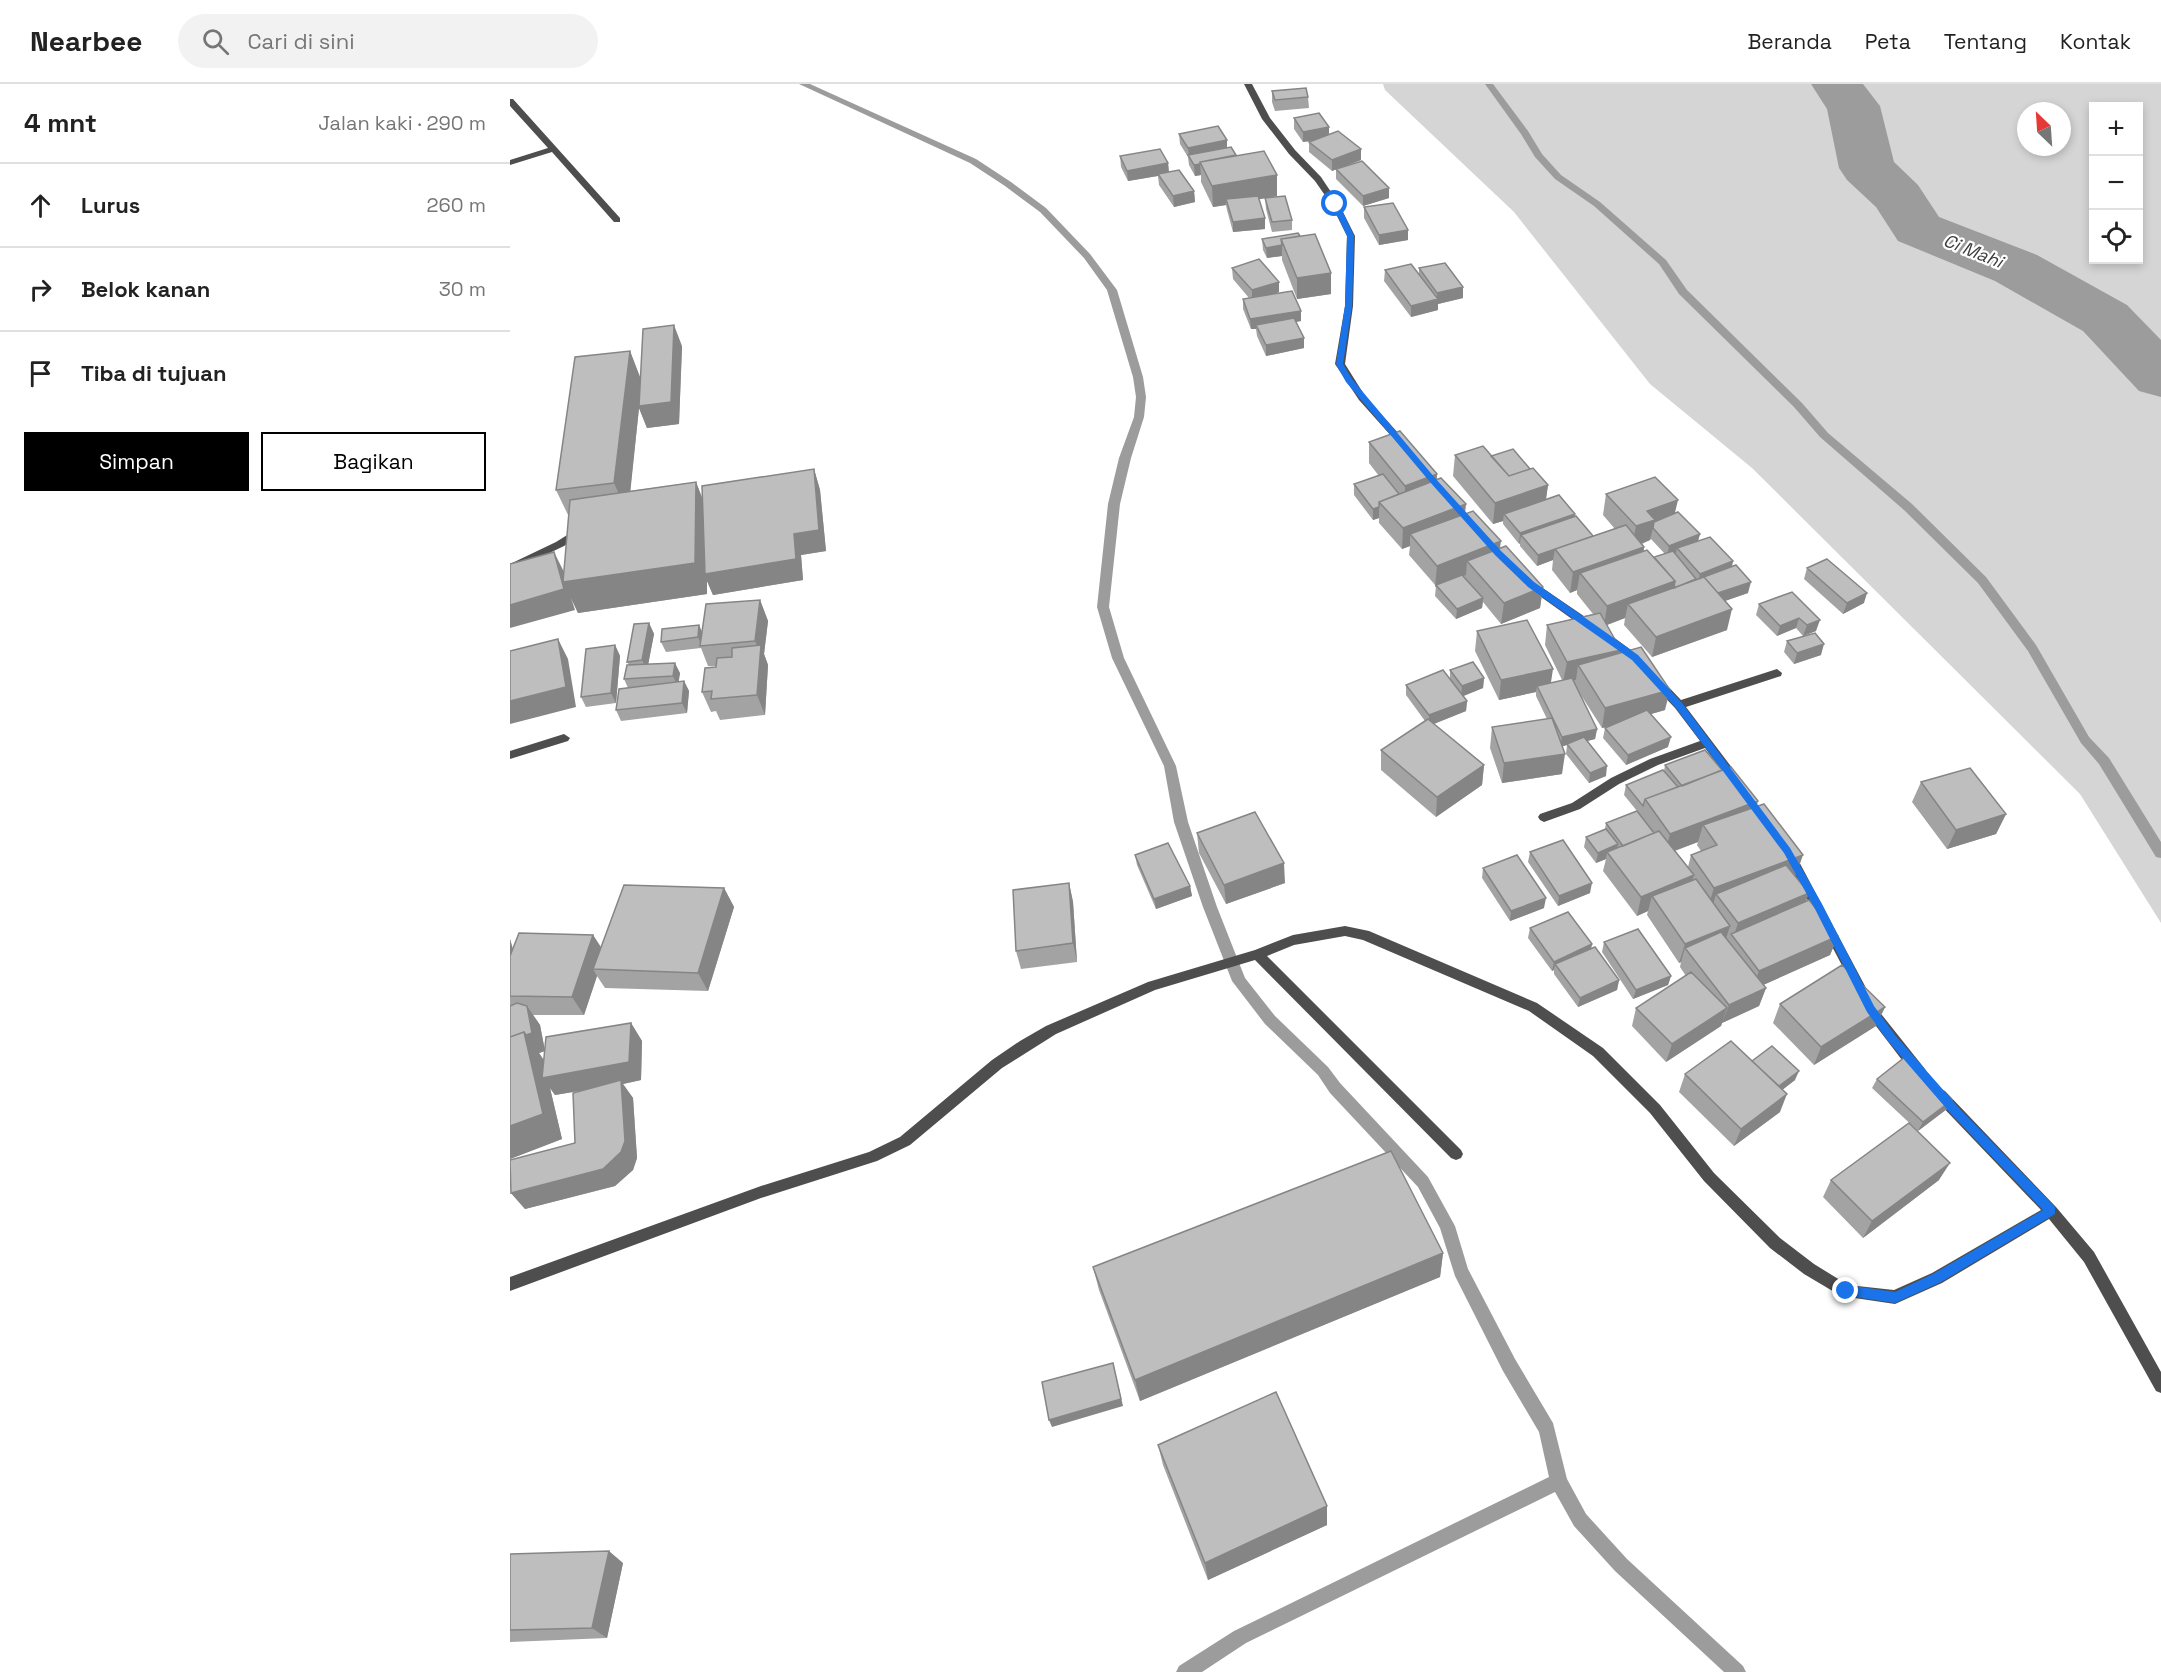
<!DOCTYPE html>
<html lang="id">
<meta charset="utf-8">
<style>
:root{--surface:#fff;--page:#f2f2f2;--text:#222;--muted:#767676;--line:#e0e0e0;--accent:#000}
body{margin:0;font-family:"Space Grotesk",sans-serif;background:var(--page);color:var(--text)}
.controls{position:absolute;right:18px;top:18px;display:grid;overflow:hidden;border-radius:0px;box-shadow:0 3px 9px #0003}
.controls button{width:54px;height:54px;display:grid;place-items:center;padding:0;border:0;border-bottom:2px solid var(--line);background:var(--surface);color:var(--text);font:30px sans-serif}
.compass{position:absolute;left:1507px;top:18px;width:54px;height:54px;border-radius:50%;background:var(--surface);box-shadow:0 3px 9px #0003;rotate:335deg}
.stop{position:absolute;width:18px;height:18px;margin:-14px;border:4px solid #1a73e8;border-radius:50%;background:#fff}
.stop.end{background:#1a73e8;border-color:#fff;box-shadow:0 2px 6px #0008}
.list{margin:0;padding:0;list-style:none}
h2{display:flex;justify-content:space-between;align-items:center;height:78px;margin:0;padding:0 24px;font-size:26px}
h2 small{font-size:20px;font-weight:400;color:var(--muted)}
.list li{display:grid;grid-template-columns:39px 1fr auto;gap:18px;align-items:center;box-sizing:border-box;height:84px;padding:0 24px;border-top:2px solid var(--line)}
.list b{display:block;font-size:22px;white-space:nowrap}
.list em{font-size:20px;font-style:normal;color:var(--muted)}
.actions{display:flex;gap:12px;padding:18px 24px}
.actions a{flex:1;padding:14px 0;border:2px solid var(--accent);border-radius:0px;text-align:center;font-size:21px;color:var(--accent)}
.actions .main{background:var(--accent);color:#fff}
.icon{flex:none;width:33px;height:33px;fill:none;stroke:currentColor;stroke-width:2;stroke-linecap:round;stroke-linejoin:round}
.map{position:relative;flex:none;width:1651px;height:1588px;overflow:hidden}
header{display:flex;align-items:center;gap:36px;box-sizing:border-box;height:84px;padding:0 30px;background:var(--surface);border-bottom:2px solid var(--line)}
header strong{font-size:28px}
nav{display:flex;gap:33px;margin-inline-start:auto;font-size:21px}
.search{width:420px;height:54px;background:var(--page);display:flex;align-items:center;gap:15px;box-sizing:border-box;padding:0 21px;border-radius:33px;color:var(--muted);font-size:22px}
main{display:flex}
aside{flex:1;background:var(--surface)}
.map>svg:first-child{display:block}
</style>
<header>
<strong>Nearbee</strong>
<div class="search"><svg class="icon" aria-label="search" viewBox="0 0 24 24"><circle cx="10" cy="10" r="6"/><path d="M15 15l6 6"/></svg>Cari di sini</div>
<nav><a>Beranda</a><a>Peta</a><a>Tentang</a><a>Kontak</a></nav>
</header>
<main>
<aside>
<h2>4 mnt<small>Jalan kaki · 290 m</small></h2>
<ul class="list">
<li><svg class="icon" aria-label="ahead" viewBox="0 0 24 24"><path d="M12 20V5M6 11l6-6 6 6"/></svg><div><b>Lurus</b></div><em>260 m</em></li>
<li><svg class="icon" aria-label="right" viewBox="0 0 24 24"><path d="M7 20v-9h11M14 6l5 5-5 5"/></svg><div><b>Belok kanan</b></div><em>30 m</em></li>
<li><svg class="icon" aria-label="arrive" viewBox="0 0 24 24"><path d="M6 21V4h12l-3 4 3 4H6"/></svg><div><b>Tiba di tujuan</b></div></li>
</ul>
<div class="actions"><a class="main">Simpan</a><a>Bagikan</a></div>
</aside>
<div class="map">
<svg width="1651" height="1588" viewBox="0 0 1651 1588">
<rect width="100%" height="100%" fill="#fff"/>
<path fill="#d5d5d5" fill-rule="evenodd" d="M873,0H1651V839L1570,710L1242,384L1140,300L1004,128L875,6ZM1584,22H1628V176H1584ZM1516,27H1552V63H1516Z"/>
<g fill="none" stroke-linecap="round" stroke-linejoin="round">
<path fill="#9c9c9c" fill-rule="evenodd" d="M289,0H300L466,75L501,98L536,124L580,170L607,206L633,293L636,313L634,333L621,374L610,420L599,523L614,574L666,682L678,738L707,823L735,894L765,932L818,983L830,999L918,1093L945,1142L958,1185L1005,1275L1043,1339L1057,1395L1076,1430L1117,1475L1233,1582L1236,1588H1214L1105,1487L1064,1442L1045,1408L736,1559L692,1588H666L669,1582L724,1547L1039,1393L1029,1348L993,1287L945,1192L930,1144L908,1103L820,1009L808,991L755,940L722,897L693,823L664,738L654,682L602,574L587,523L598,420L609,374L624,333L626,313L623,293L597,206L574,174L530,128L495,102L460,79Z
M975,0H983L1018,47L1032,70L1051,91L1090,118L1156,176L1177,206L1292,319L1318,349L1402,420L1476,493L1526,561L1579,653L1599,674L1651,758V774L1646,773L1589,680L1571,659L1518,567L1468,499L1394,426L1310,353L1284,323L1169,210L1149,180L1084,122L1045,95L1025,73L1011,50Z"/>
<path fill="#9c9c9c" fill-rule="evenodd" d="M1301,0H1353L1370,22L1384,78L1408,101L1429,133L1527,171L1617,221L1651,256V313L1629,307L1573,247L1485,197L1388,157L1366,123L1337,96L1329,84L1317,25Z"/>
<path fill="#4e4e4e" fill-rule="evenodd" d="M70,443L74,444V448L54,462L0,488V480L46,458Z"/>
<path fill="#4e4e4e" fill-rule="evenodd" d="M734,0H742L760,34L785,66L811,93L829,120L845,152L843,222L835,280L855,312L897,359V363H891L849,316L825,280L835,222L837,152L821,120L805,97L779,70L752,35Z
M0,15H3L110,134V138H104L42,68L0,81V76L38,64L0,22Z
M1021,496L1084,539L1085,542L1084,545H1076L1017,503L1016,500Z
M1095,547L1132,574L1133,577L1132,580H1124L1091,554L1090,551Z
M1267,585L1272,589L1271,592L1176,623L1229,693L1231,696L1229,699H1221L1195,664L1148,681L1109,700L1070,725L1034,738L1030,736L1028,733L1030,730L1062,719L1101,694L1140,675L1190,657L1165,624L1144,602L1143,599L1144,596H1152L1171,616Z
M54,650L60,654L58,657L0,675V667Z
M1281,768L1285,770L1355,902L1357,906L1355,910L1351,911L1347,910L1275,773L1277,770Z
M835,842L859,847L1027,919L1093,964L1150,1021L1204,1089L1270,1154L1304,1180L1338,1201L1384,1206L1422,1189L1531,1126L1425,1015L1423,1011L1425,1007L1430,1005L1435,1007L1546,1123L1584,1168L1651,1288V1309L1646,1307L1574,1178L1539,1135L1432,1199L1385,1220L1331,1212L1294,1190L1260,1164L1194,1097L1140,1029L1083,972L1019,927L853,856L835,852L784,861L757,872L951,1066L953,1070L951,1074L946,1076L941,1074L745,876L645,906L546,950L492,984L400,1061L367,1077L251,1114L0,1207V1193L251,1102L359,1068L390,1053L482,976L510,957L536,942L638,898L745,866L783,851Z
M1360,920L1364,921L1415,985L1417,989L1415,993L1410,995L1405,993L1356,929L1354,925L1356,921Z"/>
</g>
<path fill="#a3a3a3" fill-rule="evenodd" d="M762,7L798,13L799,24L765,27L762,18Z
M784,34L819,51L851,76L830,84L879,104V114L853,122L826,95V85L822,87L799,68V58L803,57L793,58L784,45Z
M669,50L717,63L726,71L767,91V112L749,115L755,145L723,148L717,126L716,121L703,123L691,98V91L685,92L679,81L678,73L670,60Z
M610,72L658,79L659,88L684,107L685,118L664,123L649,101L648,92L618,97L611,83Z
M755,114L782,136V146L762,148L756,125Z
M854,123L898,146V156L869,161L854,134Z
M788,149L821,210L787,215L772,176V172L757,174L753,166L752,155Z
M722,184L769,198V208L765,210L791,227V237L786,238L794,264L756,272L747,252L746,245H741L733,225V215L739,214L723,195Z
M909,184L953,214L928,220V226L901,233L874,197L875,186L909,189Z
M172,262L169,340L137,344L129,324L120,407L186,398L192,414L304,385L310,406L316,467L291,471L293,496L203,511L197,497V510L68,529L61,514L65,526L54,489L59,433L46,406L120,267L130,294Z
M859,358L927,390V395L955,430L990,465L1033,503L1030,524L991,540L973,518L972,524L946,535L925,512L926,502L899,471L900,462L892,465L869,439V434L863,436L844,411V400L869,392L859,379Z
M945,371L981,372L1020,385L1038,401L1036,415L1065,433L1083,452L1105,445L1093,431L1096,410L1165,430L1190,450L1188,457L1223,477L1222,483L1238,509L1215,517L1217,546L1142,573L1114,541L1115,534L1097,541L1110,569L1155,626L1141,630L1158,663L1116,681L1093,654L1095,644L1097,643L1092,644L1069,608L1087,645L1085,655L1078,657L1096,692L1079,699L1056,670L1057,661L1053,662L1052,690L992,699L980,664L982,643L1037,635L1026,612V608L989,616L965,567L967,547L1041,599L1052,596L1035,561L1037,541L1083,530L1067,510V506L1060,509L1042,486L1043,476L1027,482L1010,462V459L1009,460L993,440V437L983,440L943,392ZM1141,455L1155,470L1144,473L1134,467V463L1132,460L1140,456Z
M1297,484L1354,519L1333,530L1294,495Z
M1282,508L1306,547L1293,552L1286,544L1267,552L1246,531L1249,520Z
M250,516L258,537L254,570L258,581L255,631L210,636L206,627L201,628L192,608L206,582H198L191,564L156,568L151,558L189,541L192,548Z
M139,539L144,550L138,580L170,589L168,598L174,597L179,607L177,629L111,637L106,626L118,604L114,595L119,581L117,578Z
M1277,557L1311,571L1284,580L1274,568Z
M105,561L110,572L106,619L76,623L71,613Z
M940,586L974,594L973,604L953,612L957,617L956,627L923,640L974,681L972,701L926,733L871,686V666L915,637L896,611V601L940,594Z
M1155,681L1212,686L1248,717L1246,722L1286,791H1284L1296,818L1328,852L1320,871L1253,901L1256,904L1249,922L1212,939L1211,942L1156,978L1122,942L1126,924L1176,892L1170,883L1171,878L1169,879L1137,831L1138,827L1127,832L1093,787L1096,775L1086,779L1074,763L1076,753L1095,745L1096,739L1127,727L1114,711L1116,701L1154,687ZM1188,758L1187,761L1191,767L1181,771L1178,783L1165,767Z
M1411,698L1496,730L1486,750L1437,765L1402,718Z
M687,749L775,799L716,820L689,769Z
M1020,768L1080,809L1048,822L1018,778Z
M625,771L680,802L682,812L646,825L627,781Z
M973,784L1034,824L1000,837L972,794Z
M559,799L563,818L567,878L511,885L506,867Z
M214,804L224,823L198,907L95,904L87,892L74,931H23L30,941L35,967L29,969L33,975L34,979L121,939L132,957L131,996L113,1000L123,1014L127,1074L123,1086L105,1102L15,1125L1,1109L65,1059L68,1007L45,1011L40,1004L52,1055L0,1075V855L3,865L83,851L91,863Z
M1020,844L1082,860L1081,864L1109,896L1107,906L1068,923L1044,890V886L1042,887L1018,854Z
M1094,858L1161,892L1158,901L1123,915L1092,868Z
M1270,920L1375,923L1366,942L1304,981L1263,939Z
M1242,977L1285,996L1272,1006L1270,1028L1224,1062L1169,1008L1175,990Z
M1367,995L1437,1025L1408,1047L1362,1004Z
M1321,1096H1429L1353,1154L1313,1113Z
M933,1169L930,1193L630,1317L589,1206L583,1183Z
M648,1361L817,1422V1441L698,1496L653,1381Z
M0,1470L113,1479L97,1554L0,1558Z"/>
<path fill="#858585" d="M819,43V53L793,58V48Z
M717,56V67L679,72L678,64Z
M851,65V76L822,87V76Z
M658,79L659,90L618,97L617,87Z
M690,80L691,91L685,92L684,81Z
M767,91V112L718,121L716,115V121L703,123L702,102Z
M879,104V114L853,122V112Z
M684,107L685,118L664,123L663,112Z
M755,134V145L723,148V138Z
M898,146V156L869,161V151Z
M772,161V172L757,174L756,164Z
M821,189V210L787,215V194Z
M769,198V208L742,217V206Z
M953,203V214L928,220V226L901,233V222L927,216V209Z
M791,227V237L748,244L746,241V245H741L740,235Z
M164,241L172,262L169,340L137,344L129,324L118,430L104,399L120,267L132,298Z
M794,254V264L756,272V261Z
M304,385L310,406L316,467L291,471L293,496L203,511L197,497V510L68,529L61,514L65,526L0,544V521L44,468L54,488L186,398L198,429L284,450Z
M927,390L926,411L895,423V402Z
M1038,401L1035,422L994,430L993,437L983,440L985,419Z
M1168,416L1163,437L1143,444L1140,456L1122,463L1126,442L1137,427Z
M956,420L954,441L900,450V462L892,465L893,444Z
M869,423V434L863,436V425Z
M1065,430L1064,440L1011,451L1010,459L1009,460L1010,449Z
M1190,450L1187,460L1167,464L1166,469L1157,472L1159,462Z
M991,457L988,478L957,477L956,491L925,503L927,482Z
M1134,463L1130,484L1070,489L1067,506L1060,509L1063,488Z
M1045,465L1043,476L1027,482L1028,471Z
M1223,477L1220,488L1188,500L1190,490Z
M1165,497L1161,518L1118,520L1115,534L1094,542L1097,522Z
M1241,498L1238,509L1203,521L1205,510Z
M1033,503L1030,524L991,540L994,519Z
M1357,509L1354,519L1333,530L1337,519Z
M973,514L972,524L946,535L947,525Z
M250,516L258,537L254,570L258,581L255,631L247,611L250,569L245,557Z
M1222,525L1217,546L1142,573L1146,553Z
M1289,534L1286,544L1267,552L1270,542Z
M1310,536L1306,547L1293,552L1297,541Z
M139,539L144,550L137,587L132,576Z
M189,541L193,551L191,561L188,553Z
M48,555L58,575L66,623L0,640V617Z
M1314,560L1311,571L1284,580L1287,569Z
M105,561L110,572L106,619L101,609Z
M1111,566L1107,587L1068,581L1066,596L1053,598L1057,578Z
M165,579L170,589L168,603L163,592Z
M1043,585L1040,605L1027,602L1026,608L989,616L991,596Z
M974,594L973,604L951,613L952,602Z
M174,597L179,607L177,629L172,619Z
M1160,606L1155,626L1092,644L1095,624Z
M957,617L956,627L919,642V631Z
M1087,645L1085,655L1058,661L1057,660V661L1050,663L1052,653Z
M1161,653L1158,663L1116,681L1118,671Z
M1055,670L1052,690L992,699L994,679Z
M974,681L972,701L926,733L927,713Z
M1097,682L1096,692L1079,699L1080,689Z
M1248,717L1242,737L1193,741L1188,758L1155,770L1160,750Z
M1496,730L1486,750L1437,765L1446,746Z
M1108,760L1106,770L1097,768L1096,775L1086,779L1088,769Z
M1293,771L1286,791L1212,818L1206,810L1203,821L1198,823L1204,804Z
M774,779L775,799L716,820L714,801Z
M1184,791L1178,810L1142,812L1138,827L1127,832L1131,813Z
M559,799L563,818L567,878L563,859Z
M1082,799L1080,809L1048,822L1049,812Z
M680,802L682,812L646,825L644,815Z
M214,804L224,823L198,907L188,889Z
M1299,809L1292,829L1223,854L1228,839Z
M1036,814L1034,824L1000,837L1001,827Z
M1220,842L1214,861L1175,864L1171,878L1169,879L1175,860Z
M83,851L95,870L83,885L87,892L74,931L62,913Z
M1328,852L1320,871L1242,906L1249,887Z
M0,855L6,878L0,880Z
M1082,860L1080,870L1045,880L1044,886L1042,887L1044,878Z
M1161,892L1158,901L1123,915L1126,906Z
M1109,896L1107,906L1068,923L1070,914Z
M1256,904L1249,922L1212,939L1219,921Z
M17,922L30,941L35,967L29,969L33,975L37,993L121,939L132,957L131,996L113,1000L123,1014L127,1074L123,1086L105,1102L15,1125L1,1109L93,1085L111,1000L45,1011L40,1004L52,1055L0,1075V979Z
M1375,923L1366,942L1304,981L1311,963Z
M1217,924L1211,942L1156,978L1162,960Z
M1289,987L1285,996L1263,1013L1267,1004Z
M1277,1010L1270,1028L1224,1062L1231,1045Z
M1442,1016L1437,1025L1408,1047L1413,1038Z
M1440,1079L1429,1096L1353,1154L1362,1137Z
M933,1169L930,1193L630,1317L625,1296Z
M603,1279L613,1322L542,1343L539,1336Z
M817,1422V1441L698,1496L695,1479Z
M99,1467L113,1479L97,1554L82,1544Z"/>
<path fill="#bebebe" stroke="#858585" stroke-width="1.5" d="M796,4L798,13L765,16L762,7Z
M809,29L819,43L793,48L784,34Z
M708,42L717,56L678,64L669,50Z
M828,47L851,65L822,76L799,58Z
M721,63L726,71L690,78V80L684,81L678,71Z
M650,65L658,79L617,87L610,72Z
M754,67L767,91L702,102L690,78Z
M852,77L879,104L853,112L826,85Z
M669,86L684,107L663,112L648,90Z
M748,112L755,134L723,138L716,115Z
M775,112L782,136L762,138L755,114Z
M883,119L898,146L869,151L854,123Z
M788,149L790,152L771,155L772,161L756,164L752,155Z
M805,150L821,189L787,194L771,155Z
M749,175L769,198L742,206L722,184Z
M935,179L953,203L927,209L909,184Z
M901,180L928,215L901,222L875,186Z
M782,207L791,227L740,235L733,215Z
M784,234L794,254L756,261L746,241Z
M164,241L161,318L129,322L133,245Z
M120,267L104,399L46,406L65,273Z
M890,347L927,390L895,402L859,358Z
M973,362L999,392L1023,384L1038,401L985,419L945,371Z
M1003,365L1020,385L999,392L981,372Z
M304,385L309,446L284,450L286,475L195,490L192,402Z
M873,390L889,410L869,418V423L863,425L844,400Z
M1145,393L1168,416L1137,427L1145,436L1126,442L1096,410Z
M931,394L956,420L893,444L869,418Z
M186,398L185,479L53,498L60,416Z
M1049,411L1065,430L1010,449L994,430Z
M963,427L991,457L927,482L900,450Z
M1168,428L1190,450L1159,462L1143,444L1144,438Z
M1066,432L1083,452L1028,471L1011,451Z
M1116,441L1134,463L1063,488L1045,465Z
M1200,453L1223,477L1190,490L1167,464Z
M996,462L1033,503L994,519L957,477Z
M1137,466L1165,497L1097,522L1070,489Z
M1163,467L1186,495L1164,504L1165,497L1144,473Z
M44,468L54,505L0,521V480Z
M1317,475L1357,509L1337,519L1297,484Z
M1226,481L1241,498L1208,509L1194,493L1191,494Z
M952,491L973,514L947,525L926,501Z
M1194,493L1222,525L1146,553L1118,520Z
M1282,508L1310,536L1297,541L1289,534L1270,542L1249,520Z
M250,516L245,557L190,562L196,520Z
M1090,529L1111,566L1057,578L1037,541Z
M1017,536L1043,585L991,596L967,547Z
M139,539L132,576L117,578L124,540Z
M189,541L188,553L151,558L152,545Z
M1305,549L1314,560L1287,569L1277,557Z
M48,555L56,603L0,617V567Z
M105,561L101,609L71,613L76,565Z
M251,561L247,611L201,615L202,607L192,608L195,584L206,583L207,574L222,573V564Z
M1131,563L1160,606L1095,624L1068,581Z
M963,578L974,594L952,602L940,586Z
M165,579L163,592L114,595L117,581Z
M933,586L957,617L919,631L896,601Z
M1062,594L1087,645L1052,653L1027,602Z
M174,597L172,619L106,626L109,605Z
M1137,626L1161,653L1118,671L1095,644Z
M1042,634L1055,670L994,679L982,643Z
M918,635L974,681L927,713L871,666Z
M1074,653L1097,682L1080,689L1057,660Z
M1195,666L1212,686L1172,702L1155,681Z
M1221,683L1248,717L1160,750L1135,715Z
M1460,684L1496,730L1446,746L1411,698Z
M1153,686L1168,703L1135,715L1133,722L1116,701Z
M1254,720L1293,771L1204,804L1181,771L1207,761L1193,741Z
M1127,727L1144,749L1113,762L1096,739Z
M745,728L774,779L714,801L687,749Z
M1096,745L1108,760L1088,769L1076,753Z
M1149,747L1184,791L1131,813L1097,768Z
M1053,756L1082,799L1049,812L1020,768Z
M658,759L680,802L644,815L625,771Z
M1007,771L1036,814L1001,827L973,784Z
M1276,781L1299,809L1228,839L1206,810Z
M1186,795L1220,842L1175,860L1142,812Z
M559,799L563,859L506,867L503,806Z
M114,801L214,804L188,889L83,885Z
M1299,816L1328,852L1249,887L1221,850Z
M1058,828L1082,860L1044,878L1020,844Z
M1128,845L1161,892L1126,906L1094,858Z
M1211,848L1256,904L1219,921L1175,864Z
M9,849L83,851L62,913L0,912V872Z
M1085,863L1109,896L1070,914L1045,880Z
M1332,881L1375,923L1311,963L1270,920Z
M1181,888L1217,924L1162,960L1126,924Z
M7,919L17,922L22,949L16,951L14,948L0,953V922Z
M121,939L119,978L32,994L36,953Z
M14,948L33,1030L0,1042V953Z
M1221,957L1277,1010L1231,1045L1175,990Z
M1262,962L1289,987L1269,1002L1242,977Z
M1395,973L1442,1016L1413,1038L1367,995Z
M111,996L115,1057L111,1068L93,1085L1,1109L0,1076L65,1059L63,1009Z
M1399,1039L1440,1079L1362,1137L1321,1096Z
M881,1067L933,1169L625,1296L583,1183Z
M603,1279L611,1315L539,1336L532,1298Z
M766,1308L817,1422L695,1479L648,1361Z
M99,1467L82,1544L0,1546V1470Z"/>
<path fill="#1a73e8" d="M825,118L829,120L844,152L842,222L833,280L842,295L925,394L991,467L1024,498L1128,571L1172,619L1280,764L1312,820L1364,922L1385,951L1450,1025L1545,1123V1130L1431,1198L1385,1219L1332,1211L1330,1207L1336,1201L1385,1208L1423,1190L1533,1126L1442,1031L1378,957L1357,928L1305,825L1274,769L1166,624L1122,576L1018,503L985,471L920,398L836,298L826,280L835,222L837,152L822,120Z"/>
<g text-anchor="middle" stroke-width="4.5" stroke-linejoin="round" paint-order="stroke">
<g font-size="18" font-style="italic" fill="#3d3d3d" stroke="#fff">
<text transform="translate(1463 167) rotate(22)" y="6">Ci Mahi</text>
</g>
</g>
</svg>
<div class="controls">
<button>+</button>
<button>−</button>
<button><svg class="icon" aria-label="locate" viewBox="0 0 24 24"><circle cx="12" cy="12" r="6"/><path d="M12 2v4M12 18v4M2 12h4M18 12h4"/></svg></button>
</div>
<svg class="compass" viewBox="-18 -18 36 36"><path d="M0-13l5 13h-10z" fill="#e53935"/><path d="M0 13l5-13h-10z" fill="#767676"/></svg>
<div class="stop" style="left:825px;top:120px"></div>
<div class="stop end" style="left:1336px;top:1207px"></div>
</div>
</main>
